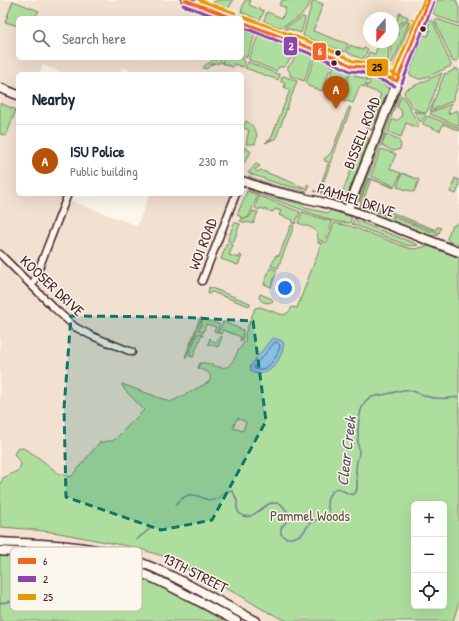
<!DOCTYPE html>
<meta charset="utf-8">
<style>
:root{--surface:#fff;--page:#f6f6f7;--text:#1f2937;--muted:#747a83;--line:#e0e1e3;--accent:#b45309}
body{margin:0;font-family:"Patrick Hand",sans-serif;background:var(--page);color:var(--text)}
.controls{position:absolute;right:12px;bottom:12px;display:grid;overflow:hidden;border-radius:6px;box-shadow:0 4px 16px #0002}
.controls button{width:36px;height:36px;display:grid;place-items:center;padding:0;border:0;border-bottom:1px solid var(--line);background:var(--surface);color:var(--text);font:20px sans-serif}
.compass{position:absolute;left:363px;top:12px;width:36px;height:36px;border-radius:50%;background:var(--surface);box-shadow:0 4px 16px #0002;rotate:201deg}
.you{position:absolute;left:285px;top:288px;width:14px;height:14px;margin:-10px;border:3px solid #fff;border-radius:50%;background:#1a73e8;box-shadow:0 0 0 6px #1a73e833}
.badge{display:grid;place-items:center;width:26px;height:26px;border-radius:50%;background:var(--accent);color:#fff;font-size:13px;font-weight:700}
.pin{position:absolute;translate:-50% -33px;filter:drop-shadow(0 1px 2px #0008)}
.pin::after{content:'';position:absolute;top:21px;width:14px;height:12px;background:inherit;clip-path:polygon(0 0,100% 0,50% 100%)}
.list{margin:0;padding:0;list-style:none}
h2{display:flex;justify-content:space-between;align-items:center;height:52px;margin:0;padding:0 16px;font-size:17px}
h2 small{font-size:13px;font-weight:400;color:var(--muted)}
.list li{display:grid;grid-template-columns:26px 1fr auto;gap:12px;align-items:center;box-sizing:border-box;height:72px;padding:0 16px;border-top:1px solid var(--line)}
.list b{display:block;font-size:15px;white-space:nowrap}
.list p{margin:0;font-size:13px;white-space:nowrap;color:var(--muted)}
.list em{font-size:13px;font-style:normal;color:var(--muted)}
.icon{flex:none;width:22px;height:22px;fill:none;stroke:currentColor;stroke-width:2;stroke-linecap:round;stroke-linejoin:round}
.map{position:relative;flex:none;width:459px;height:621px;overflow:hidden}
.search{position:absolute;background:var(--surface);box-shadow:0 4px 16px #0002;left:16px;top:16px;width:228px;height:44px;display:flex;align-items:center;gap:10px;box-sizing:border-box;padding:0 14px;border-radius:6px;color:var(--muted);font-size:15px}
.panel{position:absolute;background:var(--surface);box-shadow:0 4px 16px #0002;left:16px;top:72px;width:228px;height:124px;border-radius:6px}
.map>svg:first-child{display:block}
</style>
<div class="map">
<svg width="459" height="621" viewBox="0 0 459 621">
<rect width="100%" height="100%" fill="#fbf7ec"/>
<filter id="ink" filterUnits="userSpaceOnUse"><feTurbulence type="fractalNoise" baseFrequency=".025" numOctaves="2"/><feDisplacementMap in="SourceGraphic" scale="8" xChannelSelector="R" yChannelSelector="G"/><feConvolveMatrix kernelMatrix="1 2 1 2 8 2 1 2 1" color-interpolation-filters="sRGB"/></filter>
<g filter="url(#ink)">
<path fill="#f2e0d0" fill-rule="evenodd" d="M0,0H459V621H0ZM18,18H242V58H18ZM369,18H393V42H369ZM43,65L66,74H119L122,67L140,74H242V194H150L137,226L69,200L71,194H18V74H39ZM414,504H444V606H414Z"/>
<path fill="#aede9d" stroke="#7c7e64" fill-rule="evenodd" d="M219,0H233L229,8L213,2Z
M245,0H251L249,5L264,11L260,20L241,12Z
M282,0H311C305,16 295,20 281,27H279L264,21V20L267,12L282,18L286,8L279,5Z
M313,0L323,4L313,31L348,44L345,52L303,36L309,13Z
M438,0H456L459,8V24L436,16V15L433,13Z
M13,1L39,11L34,18H18V26L5,22Z
M400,12L401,14L408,17V19L395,26V25Z
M302,17H304L305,19L301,33L287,28L286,30L284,29L285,27L295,22Z
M412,19L414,21L415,25L398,69L395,70L393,67L394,65Z
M436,19H437L459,27V60L453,62L435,21Z
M431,20L433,21L451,65V66L422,79H419L410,75L409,74L424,35L428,36L430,31L427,29Z
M408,21L409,22L397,52L391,65V42H393V35L397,36L399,34L395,29Z
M263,24L299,37V39L262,25Z
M242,30L255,35L247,57L246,58L242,53Z
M259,32L296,47V48L259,34Z
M258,36L295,50L292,57L284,67H279L276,71L249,60V58Z
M379,42H389L388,65L387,67L383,66L384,65L373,61L372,62L366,60L369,52L375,54Z
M416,43L417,44L418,46L408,73L406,74L404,73Z
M350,45L363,50L364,48L368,49L364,58L362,59L348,53L347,52Z
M297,51L313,57L304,81L290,76V72L287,68L293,61Z
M242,57L245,62L243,67L234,64L233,67H232L222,63L224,58H242Z
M216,58H221L220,63C214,63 210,64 207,69L203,68C205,63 211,64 213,59L216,60Z
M315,58L332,64L322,91L308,86L306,82Z
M248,62L280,75L278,80L245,68Z
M334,65L349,71V72L339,98L325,93Z
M454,68L459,70V83L452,101L430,111L444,75L445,73L446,74L454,70Z
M351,71L355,73L354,75L367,80L364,87L360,86L353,103L341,99Z
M442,73L427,112L425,113L412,108L404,93L405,90Z
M284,76L297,81L276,138L274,139L265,143L266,142L271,139L290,90L284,87L285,83L281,82L282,77Z
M369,78L383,84L385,86L390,89L388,95L385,97L372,130L367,129L381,94L366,88L367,84L369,85L370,82L368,81Z
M397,92H399L400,94L359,201L357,202L395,100V97Z
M401,96H403L418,124V128L406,123L401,137L388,132L392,120H398L402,116L401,110L397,107Z
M0,103L16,110L6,136L0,134Z
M451,104L448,114L457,110L459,115V126L430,114L431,112Z
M349,107L351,108L330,163L325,161L324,159L331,153Z
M414,111H415L425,114L426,116L420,122Z
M428,116L459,128V131L443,124L440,131L423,124V122Z
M246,121C252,124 257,131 257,137C257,138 255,143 255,144H246L249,130L243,128Z
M386,134L398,139L401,145L400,149L394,151L382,146Z
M364,136H366L369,139L346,199L314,191L318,192L328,164L330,165L320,191L341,196Z
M245,147L251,152L242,166V155Z
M381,149L396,154L390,169L401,173L395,186L371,176Z
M256,164L260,166L259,167L255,169L257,172H258L260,170L306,188L307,185L308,184L309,186L308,190L279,184L248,173Z
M402,173L419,180L414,192L397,187Z
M248,176L276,186L307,192C297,196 264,183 252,179Z
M369,178L394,187V188L371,179L363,201L436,230L437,227H439L441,228L439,233L361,203L360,202Z
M455,178L459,180V187L456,194L450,192Z
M247,188L277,198L302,204L305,208L328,213L331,210L352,217L350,223L339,222L330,220L248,190Z
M247,191L258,195L249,216L247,218H241L240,216L237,215Z
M259,196L300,212L295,224L292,223L293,220L279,215L281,211L275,209L273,212L260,208L259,210L255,208Z
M359,204L437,234L438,235L435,236H431L386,219L384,217V215L373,211L370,213L359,208Z
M253,211L258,212L253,224L248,222L247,223L240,221L241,219C249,218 250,219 253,211Z
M302,212L332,222L326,239L324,241L318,240C319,227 308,227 298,223Z
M355,218L356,219L357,221L416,244L418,245L412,246L406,245L352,224Z
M234,223H236L240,224L233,243L228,241V239Z
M334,223L350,226L408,248L414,249L429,246L459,258V602L453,621H290L285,620L262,609L241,596L187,569L169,558L137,548L59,533L27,529L0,527V485L3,478L19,470L21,464L14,454L17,449L23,448L35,455L58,473L71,477L99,443L108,441H113L144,410L124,389L122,385V384L171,402L209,382C214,373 205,371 198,368L200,363C202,363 204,363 206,363C216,365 225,373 232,362C235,359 236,354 238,351C241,346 244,344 246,339L245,338V334L255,308L260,307L283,315L289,312L292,307L297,308L321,245L317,242L323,243L327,242ZM237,418L246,422L243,431L233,428ZM414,504H444V606H414Z
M458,223H459V245L450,242L447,239L451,227Z
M291,225L294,226L278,268L271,266L276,255L279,256Z
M227,243L233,245L229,255L239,258L240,255L242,256L238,265L221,259Z
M270,268L277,270L271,287L264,284Z
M209,287L250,303V304L249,306L212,292L208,294Z
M260,294L272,299L273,301L271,302C267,304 261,302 259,298Z
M200,318H202L186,358L185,357Z
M203,319L219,324V326L217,332L214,331L216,327L206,324L203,333L199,331Z
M223,322L243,330L242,341H240L241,337L223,330L221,334L218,333Z
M198,333L203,335V336H201L193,357L189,356L197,334Z
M220,336L222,337L218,347L208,344L210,338C212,342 215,343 218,340Z
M0,555L73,560L96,564L128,571L156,583L172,593L226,621H0Z"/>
<path fill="#86c0e5" stroke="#6e809b" d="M272,338H274L282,341L284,344C281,360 271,377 253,373L250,369L251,365Z"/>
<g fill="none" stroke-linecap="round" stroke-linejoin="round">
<path stroke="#625f75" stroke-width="1" d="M276,342L279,344L280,346C277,357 269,372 255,369L254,367C260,358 268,352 274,343Z"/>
<path stroke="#6e809b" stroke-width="1.5" d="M176,505C179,501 184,496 189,495C198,493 206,502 214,500C221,498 224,491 231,490C234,493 236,497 237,501C237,506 236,510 240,514C250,523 262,506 271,503C274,503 278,503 281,504L290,515L287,521L281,528V534L286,538H293L302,534L310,523L315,520L326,519L329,512L327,502L329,495L334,490L337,488C343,489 349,497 354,494C360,490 356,477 356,471C356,464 358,459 359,452C359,448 358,444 358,440C358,429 358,412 365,402C370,394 383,396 391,393C397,392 402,389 408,390C415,391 422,395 429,397C438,400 449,398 459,397
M136,540L152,527
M0,603L19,600L32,597L75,571"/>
<defs>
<path id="street" d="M185,0L233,18
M242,22L334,57L352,66L362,67
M360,66L397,81
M0,254L53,307L75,327L92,336L132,352
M202,281L236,194
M32,286L68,194"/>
<path id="secondary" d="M0,88L18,95
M242,181L268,190L321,202L355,212L459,252
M348,209L429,0
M0,542C38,544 78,544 115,554C166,568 210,598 256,621
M0,551C38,554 78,554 115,564C157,576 197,601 236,621"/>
</defs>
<use href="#street" stroke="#4a1f2b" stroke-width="9"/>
<use href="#secondary" stroke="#4a1f2b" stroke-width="11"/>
<use href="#street" stroke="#fbf7ec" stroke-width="6"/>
<use href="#secondary" stroke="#fbf7ec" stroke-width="8"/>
<defs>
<path id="bus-1" d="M185,0L233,18
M242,22L334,57L352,66L362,67L397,81
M397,81L429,0"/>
<path id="bus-2" d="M183,5L219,18
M242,27L332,62L350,71L361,72L395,86
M402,83L434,2"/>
<path id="bus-3" d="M199,0L235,13
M244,17L336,52L353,61L363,62L399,76
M392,79L424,0"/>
</defs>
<use href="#bus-1" stroke="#fbf7ec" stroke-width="6"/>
<use href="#bus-2" stroke="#fbf7ec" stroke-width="6"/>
<use href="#bus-3" stroke="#fbf7ec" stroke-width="6"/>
<use href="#bus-1" stroke="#f26522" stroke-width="3"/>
<use href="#bus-2" stroke="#8e44ad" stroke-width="3"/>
<use href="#bus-3" stroke="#e69804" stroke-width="3"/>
</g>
</g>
<path fill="#0f766e" fill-opacity="0.2" stroke="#0f766e" stroke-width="3" stroke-dasharray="8 5" stroke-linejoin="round" d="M71,316L176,317L253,321L266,421L212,520L161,530L66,497L64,408Z"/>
<g fill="#4a1f2b" stroke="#fbf7ec" stroke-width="1.5">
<circle cx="423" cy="29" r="3.5"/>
<circle cx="338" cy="53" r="3.5"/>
<circle cx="334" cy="63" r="3.5"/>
</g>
<g text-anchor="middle" stroke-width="3" stroke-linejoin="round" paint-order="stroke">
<g font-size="15" fill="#4a1f2b" stroke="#fbf7ec">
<text transform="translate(362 133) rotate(-69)" y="5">BISSELL ROAD</text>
<text transform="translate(356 200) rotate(18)" y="5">PAMMEL DRIVE</text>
<text transform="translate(203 244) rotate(-69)" y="5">WOI ROAD</text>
<text transform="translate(52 286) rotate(43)" y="5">KOOSER DRIVE</text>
<text transform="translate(195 573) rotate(27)" y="5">13TH STREET</text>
</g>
<g font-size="15" fill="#634f48" stroke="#fbf7ec">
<text x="310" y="521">Pammel Woods</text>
</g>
<g font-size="16" font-style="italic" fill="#5c4f63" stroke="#fbf7ec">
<text transform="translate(346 451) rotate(-83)" y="6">Clear Creek</text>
</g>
</g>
<rect x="10" y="547" width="132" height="64" rx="6" fill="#fbf7ec" stroke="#c6b6b2" stroke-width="1"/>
<rect x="18" y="558" width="18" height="6" fill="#f26522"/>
<rect x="18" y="576" width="18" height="6" fill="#8e44ad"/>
<rect x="18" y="594" width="18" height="6" fill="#e69804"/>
<g font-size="11" fill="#4a1f2b">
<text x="43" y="565">6</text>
<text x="43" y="583">2</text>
<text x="43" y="601">25</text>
</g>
<g stroke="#fbf7ec" stroke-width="1.5">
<rect x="283" y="36" width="15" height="20" rx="4" fill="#8e44ad"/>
<rect x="312" y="42" width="15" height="19" rx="4" fill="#f26522"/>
<rect x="366" y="58" width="23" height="19" rx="4" fill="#e69804"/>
</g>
<g font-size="11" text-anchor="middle" font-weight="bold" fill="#fff">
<text x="291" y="50">2</text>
<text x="320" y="55">6</text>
</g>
<g font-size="11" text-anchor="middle" font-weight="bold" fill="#111">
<text x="377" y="71">25</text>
</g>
</svg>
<div class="controls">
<button>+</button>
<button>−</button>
<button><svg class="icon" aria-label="locate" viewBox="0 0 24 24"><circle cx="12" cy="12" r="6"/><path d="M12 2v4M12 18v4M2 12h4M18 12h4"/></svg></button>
</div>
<svg class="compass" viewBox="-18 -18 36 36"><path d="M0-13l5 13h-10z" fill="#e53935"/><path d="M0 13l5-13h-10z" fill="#747a83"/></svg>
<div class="you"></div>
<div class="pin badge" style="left:336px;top:109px">A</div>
<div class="search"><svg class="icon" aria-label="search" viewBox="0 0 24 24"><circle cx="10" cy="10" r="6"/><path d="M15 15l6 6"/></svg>Search here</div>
<section class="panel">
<h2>Nearby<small></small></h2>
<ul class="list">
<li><span class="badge">A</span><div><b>ISU Police</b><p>Public building</p></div><em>230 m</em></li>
</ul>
</section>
</div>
